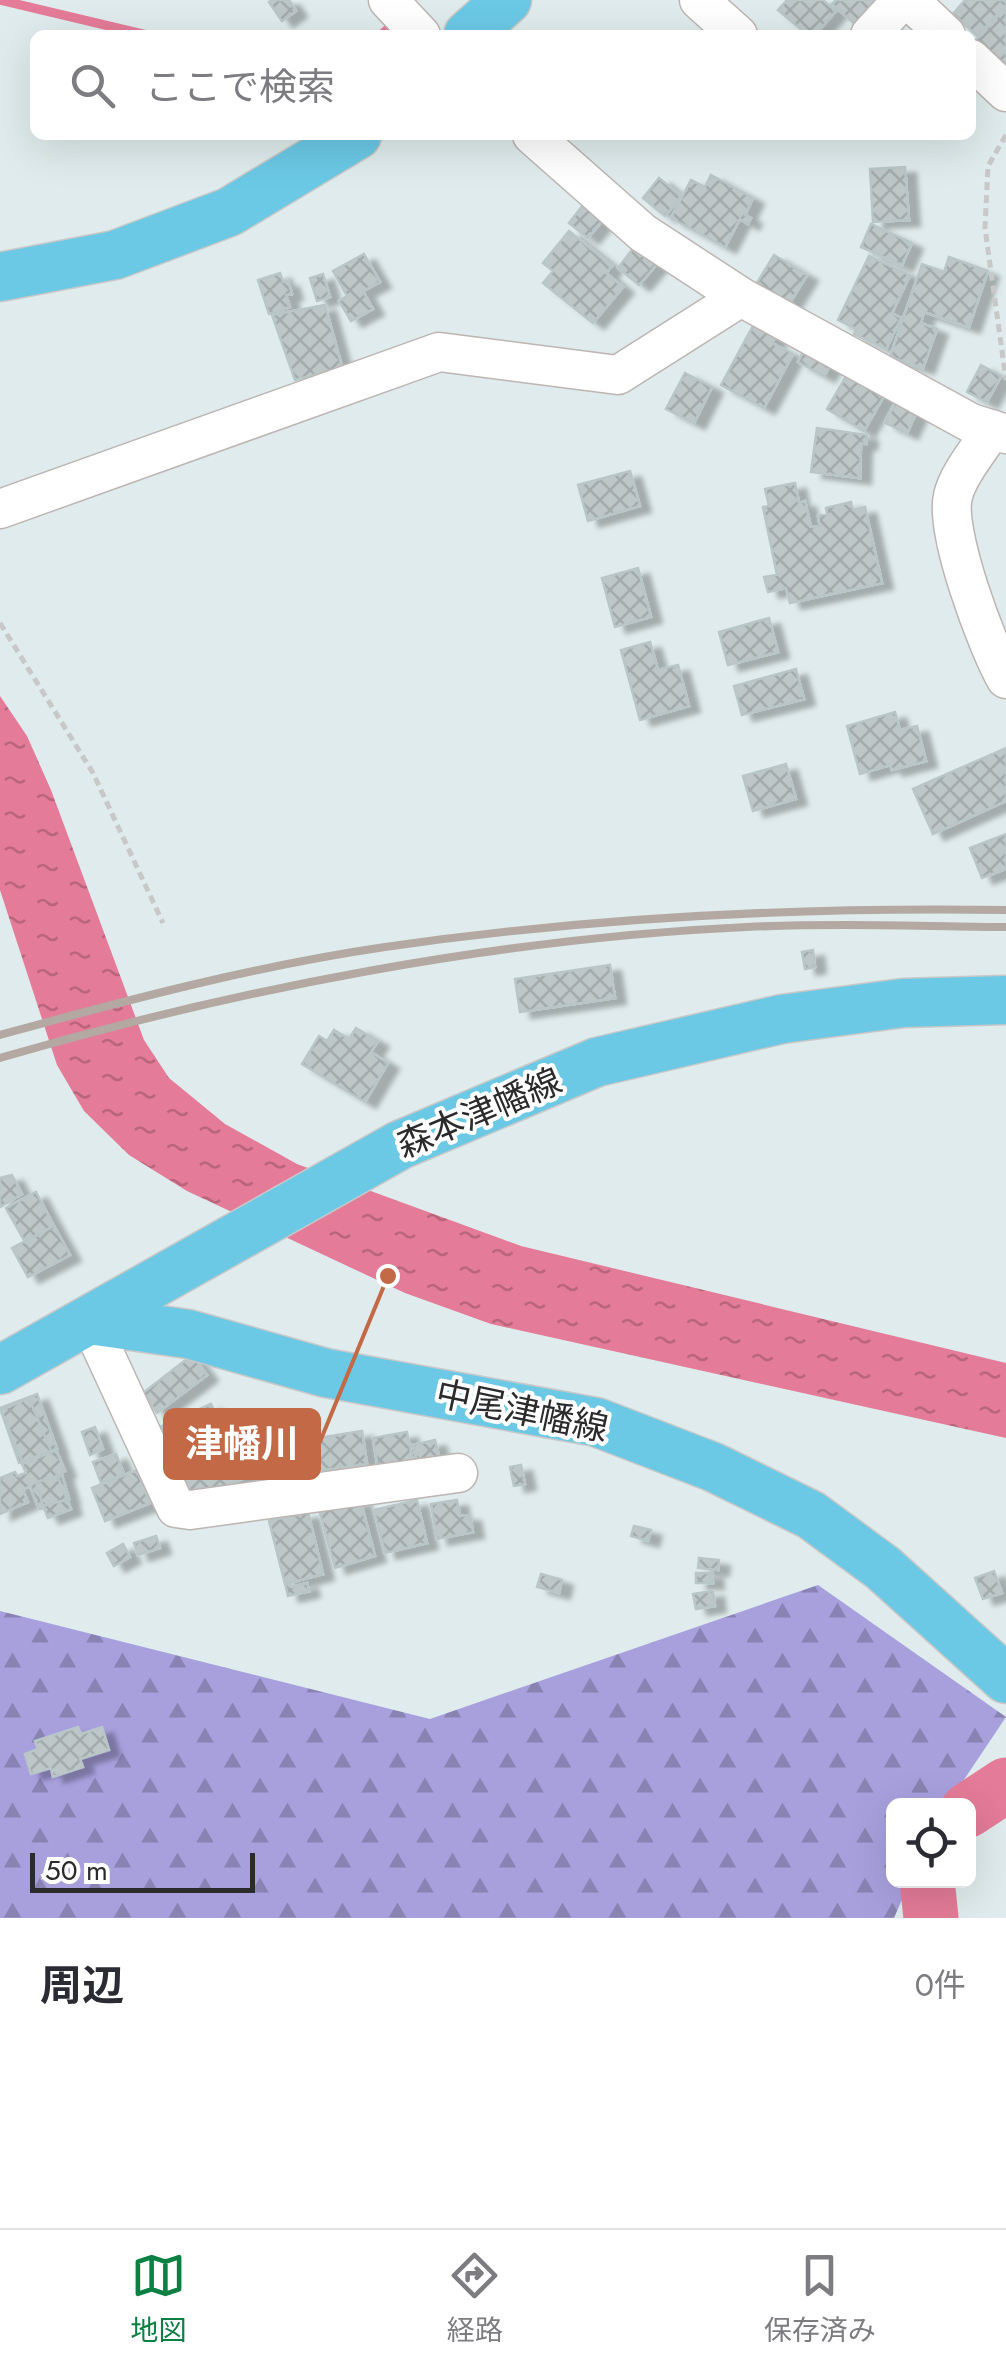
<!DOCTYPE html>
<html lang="ja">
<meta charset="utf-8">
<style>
:root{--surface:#fff;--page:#f2f2f3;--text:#2b2b33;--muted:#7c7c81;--line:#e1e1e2;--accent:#0b8043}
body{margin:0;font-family:Jost,"Noto Sans JP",sans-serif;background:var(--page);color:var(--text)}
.controls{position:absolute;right:30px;bottom:30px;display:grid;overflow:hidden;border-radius:15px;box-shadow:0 10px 40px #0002}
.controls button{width:90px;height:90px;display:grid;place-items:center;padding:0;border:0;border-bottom:2px solid var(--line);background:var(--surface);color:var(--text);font:50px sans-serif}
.scale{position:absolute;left:30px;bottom:25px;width:225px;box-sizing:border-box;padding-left:10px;border:5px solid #2b2b2b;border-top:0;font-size:28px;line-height:35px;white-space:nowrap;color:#2b2b2b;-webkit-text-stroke:8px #fff;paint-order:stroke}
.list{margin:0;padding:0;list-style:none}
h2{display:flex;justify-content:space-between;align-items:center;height:130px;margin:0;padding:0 40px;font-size:42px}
h2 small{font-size:32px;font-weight:400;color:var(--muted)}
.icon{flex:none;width:55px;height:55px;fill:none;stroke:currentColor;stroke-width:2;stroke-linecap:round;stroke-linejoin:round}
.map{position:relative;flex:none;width:1006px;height:1918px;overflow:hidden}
.search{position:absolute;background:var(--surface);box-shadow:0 10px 40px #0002;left:30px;right:30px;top:30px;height:110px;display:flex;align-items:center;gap:25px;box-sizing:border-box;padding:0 35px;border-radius:15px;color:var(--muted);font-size:38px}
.sheet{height:310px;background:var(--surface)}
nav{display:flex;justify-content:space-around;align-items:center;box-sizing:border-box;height:140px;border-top:2px solid var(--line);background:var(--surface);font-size:28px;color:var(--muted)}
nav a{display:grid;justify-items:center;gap:5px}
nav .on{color:var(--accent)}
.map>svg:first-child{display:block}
</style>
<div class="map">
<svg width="1006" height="1918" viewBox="0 0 1006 1918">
<defs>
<pattern id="forest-firs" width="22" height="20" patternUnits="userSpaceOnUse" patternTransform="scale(2.5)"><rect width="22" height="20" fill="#a8a0dd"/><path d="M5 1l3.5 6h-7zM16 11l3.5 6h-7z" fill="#8983b3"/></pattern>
<pattern id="water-ripples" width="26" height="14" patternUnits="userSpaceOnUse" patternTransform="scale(2.5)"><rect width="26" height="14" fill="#e47b98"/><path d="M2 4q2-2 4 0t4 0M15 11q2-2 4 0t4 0" fill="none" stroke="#b9657c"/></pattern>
<pattern id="building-cross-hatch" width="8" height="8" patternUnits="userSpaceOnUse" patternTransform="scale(2.5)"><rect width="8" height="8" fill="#bec7c8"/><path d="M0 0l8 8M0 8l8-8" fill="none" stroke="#a3abac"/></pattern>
<filter id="shadow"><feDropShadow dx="11" dy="6" stdDeviation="2.5" flood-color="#0004"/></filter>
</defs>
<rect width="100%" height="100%" fill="#dfebec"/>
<path fill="url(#forest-firs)" d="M818,1585L1006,1717L947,1805L894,1806V1880L910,1881L894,1918H0V1611L430,1719Z"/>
<path fill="url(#water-ripples)" d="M0,696L27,736L51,790L144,1040L169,1078L225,1124L297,1164L521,1246L1006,1363V1438L491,1324L405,1293L187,1191L129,1155L84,1111L57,1065L0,890Z"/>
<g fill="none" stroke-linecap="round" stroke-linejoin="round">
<path stroke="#e47b98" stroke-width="9" d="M0,0L147,35
M381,35L394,23"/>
<path stroke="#e47b98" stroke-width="55" d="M968,1810L1006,1785
M927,1880L931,1918"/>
</g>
<path fill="url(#building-cross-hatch)" stroke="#b9c6c7" stroke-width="2.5" filter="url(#shadow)" d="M272,0H289L296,11L282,21L269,2Z
M787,0H823L836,11L815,35H808L778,10Z
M836,0H881L857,26L832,4Z
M965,0H1006V5L977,36L953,14Z
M1006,7V61L1001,66L974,42Z
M905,167L909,220L873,222L870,169Z
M711,175L753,198L745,215L751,218L748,224L740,219L725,247L671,218L691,180L705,187Z
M659,178L681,196L665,216L643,198Z
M587,200L607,215L588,238L569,223Z
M871,224L912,243L902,265L861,247Z
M569,231L612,266L606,273L623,287L593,323L543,283L553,271L543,263Z
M635,246L657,264L639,285L618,268Z
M364,254L380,282L363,291L373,309L351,321L339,301L347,296L333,271Z
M774,255L807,275L788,306L755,286Z
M869,256L910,275L892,313L901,318L886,349L854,334L856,329L838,320Z
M949,257L988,271L969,327L924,312L921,323L937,329L923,368L890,357L922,264L944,272Z
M280,273L283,282L288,281L292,294L286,295L290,307L269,314L258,280Z
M323,274L330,297L317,301L310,278Z
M325,305L342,367L295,380L272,315Z
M754,324L776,336L772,343L793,354L764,408L721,385Z
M806,346L833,361L824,376L798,362Z
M981,365L1001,376L987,402L967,392Z
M852,366L889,387L864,431L827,409Z
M685,373L712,387L694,423L666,409Z
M898,397L919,407L907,433L885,423Z
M817,428L867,435L866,444L861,443L860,478L811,472Z
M630,471L640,506L588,521L578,485Z
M795,483L799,503L805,501L811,527L820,526L818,516L827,514L826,508L851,502L853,510L865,507L882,583L790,603L786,588L768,592L764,577L777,575L763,507L769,506L765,489Z
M638,568L651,617L615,627L602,578Z
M769,618L778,652L728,665L719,632Z
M650,642L658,670L678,665L689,706L640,720L621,650Z
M796,669L804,699L742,715L734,686Z
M895,712L900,730L917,726L926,761L892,770L890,765L860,774L847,726Z
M1006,748V801L933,834L913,789Z
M786,764L796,799L753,811L743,776Z
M1006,834V869L982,878L970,848Z
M813,950L815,967L805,969L802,952Z
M610,965L615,998L520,1012L515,979Z
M356,1028L378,1041L371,1052L388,1063L365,1102L302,1064L319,1036L327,1041L334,1030L349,1039Z
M12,1175L22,1194L0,1207V1178Z
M36,1192L54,1226L25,1242L6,1208Z
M54,1226L70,1255L28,1277L12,1248Z
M192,1355L207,1375L157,1413L143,1393Z
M37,1394L57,1449L19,1463L0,1408Z
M29,1398L51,1451L23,1463L1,1410Z
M211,1404L224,1431L212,1436L213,1440L173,1458L160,1427Z
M95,1427L103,1449L90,1455L82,1432Z
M362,1431L367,1464L317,1471L312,1439Z
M407,1432L413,1462L378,1469L373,1438Z
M435,1440L441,1464L419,1469L413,1445Z
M56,1450L65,1471L57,1475L71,1509L48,1518L44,1508L39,1509L30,1486L23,1490L28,1502L0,1514V1478L15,1472L17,1476L26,1473L22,1464Z
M235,1450L247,1477L195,1501L182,1474Z
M116,1454L124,1474L101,1483L93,1462Z
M521,1465L525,1484L514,1486L510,1467Z
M137,1470L150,1503L105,1521L92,1488Z
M62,1475L69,1499L43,1506L36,1482Z
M360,1499L375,1556L335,1568L319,1510Z
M417,1500L427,1543L385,1553L374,1510Z
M457,1500L460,1516L470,1515L473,1532L437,1539L431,1504Z
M308,1512L323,1574L285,1584L269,1521Z
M634,1526L651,1530L648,1541L631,1536Z
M156,1536L160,1548L138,1555L134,1543Z
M123,1544L130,1557L114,1566L107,1553Z
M699,1558L719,1560L718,1570L698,1568Z
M994,1571L1002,1593L983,1599L975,1578Z
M696,1573H712L713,1583H696Z
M541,1574L562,1580L559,1593L537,1587Z
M290,1582L292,1587L307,1583L309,1591L288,1596L285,1583Z
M713,1591L715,1606L696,1609L693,1594Z
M78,1727L81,1734L102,1727L109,1750L80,1759L83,1767L53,1777L51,1768L31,1774L25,1754L38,1749L35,1741Z"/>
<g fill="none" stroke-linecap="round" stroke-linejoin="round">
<defs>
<path id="minor" d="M388,0L421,35
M699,0L738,35
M909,0L946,35
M870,35L902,0
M971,59L1006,92
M532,135L643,233L741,297L971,423L1006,434
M992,429C980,449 958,474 953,496C944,531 987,646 1006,679
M0,509L439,352L618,375L741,297
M89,1320L176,1508L190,1510L458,1473"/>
<path id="major" d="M468,35L507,0
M0,277L115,255L229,212L357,135
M89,1320L188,1334L326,1373L596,1422L713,1467L811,1515L883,1568L1006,1679
M0,1370L400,1145L597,1062L782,1019L903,1003L1006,1000"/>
</defs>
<use href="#minor" stroke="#bdb5b2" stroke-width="41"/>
<use href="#major" stroke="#c8c8c8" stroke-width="51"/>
<path stroke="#c8c8c8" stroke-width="5" stroke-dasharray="8 5" stroke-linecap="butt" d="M1006,135L988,166L985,228L1006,380
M0,623L93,773L163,923"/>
<use href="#minor" stroke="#fff" stroke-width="38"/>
<use href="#major" stroke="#6bc9e5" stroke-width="48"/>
<path stroke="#b4a8a2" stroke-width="8" d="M0,1035C127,1000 255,966 385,947C591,917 798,907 1006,910
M0,1058C237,989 500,938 747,927C833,923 920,926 1006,927"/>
</g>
<g text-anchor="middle" stroke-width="8" stroke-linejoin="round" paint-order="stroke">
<g font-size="35" fill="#2b2b2b" stroke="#fff">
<text transform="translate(479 1113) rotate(-23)" y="12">森本津幡線</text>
<text transform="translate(522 1411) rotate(12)" y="12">中尾津幡線</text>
</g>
</g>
<path fill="none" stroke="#c46946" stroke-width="4" d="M388 1276L319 1444"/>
<circle fill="#c46946" stroke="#fff" stroke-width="4" cx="388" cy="1276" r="10"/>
<rect fill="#c46946" stroke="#c46946" stroke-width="4" x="165" y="1410" width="154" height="68" rx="10"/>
<g font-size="38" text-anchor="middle" font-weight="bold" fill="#fff">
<text x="242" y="1457">津幡川</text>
</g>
</svg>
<div class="controls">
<button><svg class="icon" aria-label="locate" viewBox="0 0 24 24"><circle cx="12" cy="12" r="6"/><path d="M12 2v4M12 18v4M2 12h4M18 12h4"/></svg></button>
</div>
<div class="scale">50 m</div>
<div class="search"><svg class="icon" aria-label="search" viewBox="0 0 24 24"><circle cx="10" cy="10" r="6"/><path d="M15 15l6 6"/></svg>ここで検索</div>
</div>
<section class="sheet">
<h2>周辺<small>0件</small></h2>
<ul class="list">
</ul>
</section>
<nav>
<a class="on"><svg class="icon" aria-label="map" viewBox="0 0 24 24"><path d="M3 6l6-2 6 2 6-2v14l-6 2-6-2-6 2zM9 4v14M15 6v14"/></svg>地図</a>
<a><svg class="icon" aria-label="directions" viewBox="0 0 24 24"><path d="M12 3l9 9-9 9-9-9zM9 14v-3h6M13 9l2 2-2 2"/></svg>経路</a>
<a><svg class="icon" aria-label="saved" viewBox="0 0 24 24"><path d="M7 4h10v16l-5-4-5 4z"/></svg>保存済み</a>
</nav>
